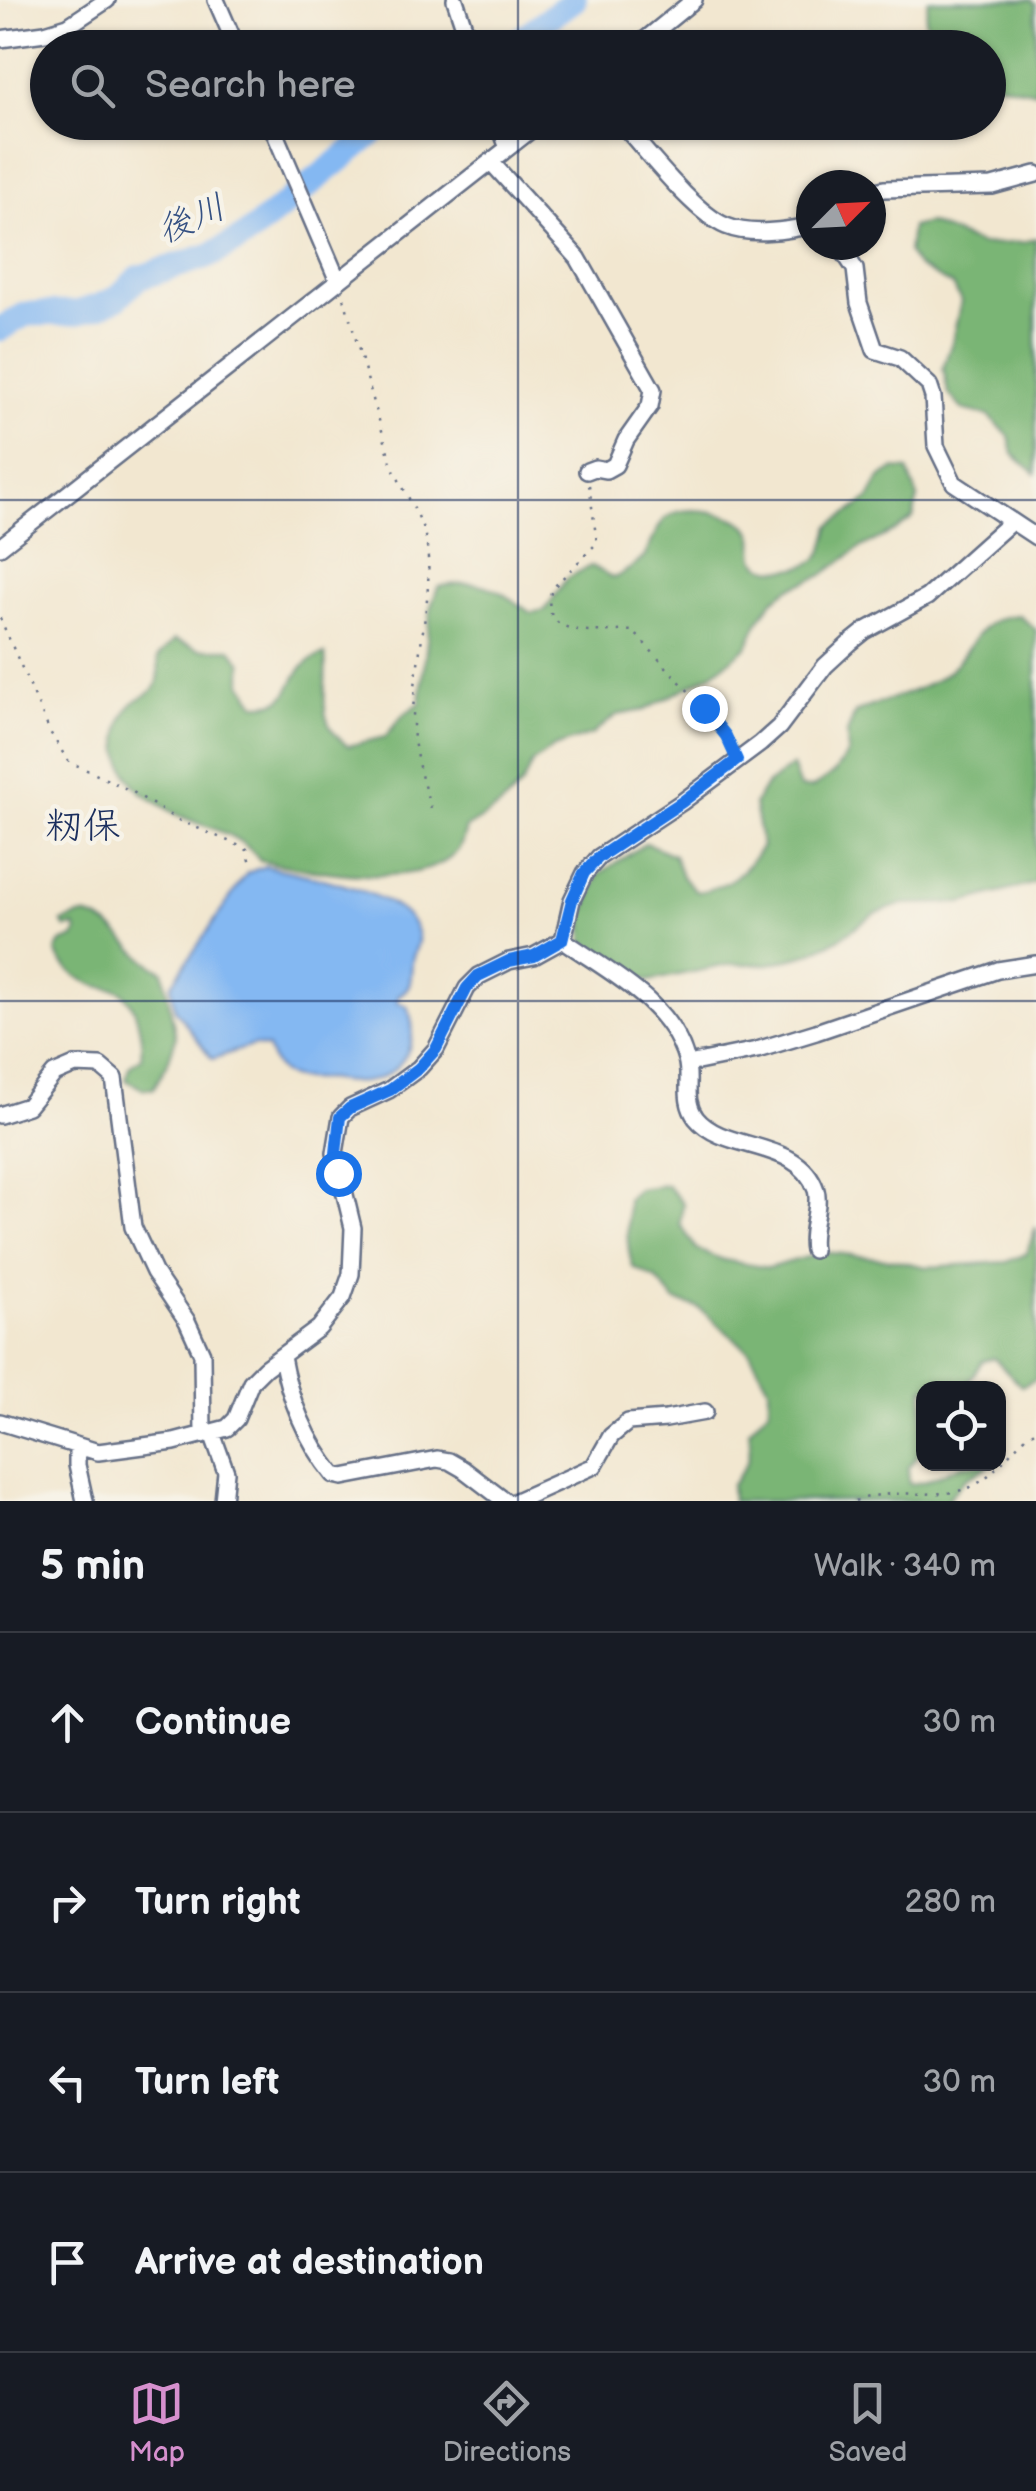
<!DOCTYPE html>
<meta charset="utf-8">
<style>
:root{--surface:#171b24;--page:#242831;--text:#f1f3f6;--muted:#9ea1a6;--line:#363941;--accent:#d690ce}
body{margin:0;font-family:"Balsamiq Sans","Klee One",sans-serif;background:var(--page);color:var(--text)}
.controls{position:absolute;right:30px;bottom:30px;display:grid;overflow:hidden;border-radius:20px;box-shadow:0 2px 8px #0004}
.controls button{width:90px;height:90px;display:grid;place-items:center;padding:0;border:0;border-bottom:2px solid var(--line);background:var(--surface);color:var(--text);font:50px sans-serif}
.compass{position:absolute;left:796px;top:170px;width:90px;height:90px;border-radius:50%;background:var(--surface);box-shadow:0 2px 8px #0004;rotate:66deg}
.stop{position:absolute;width:30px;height:30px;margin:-22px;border:8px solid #1a73e8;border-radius:50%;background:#fff}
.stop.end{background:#1a73e8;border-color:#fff;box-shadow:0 2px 10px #0008}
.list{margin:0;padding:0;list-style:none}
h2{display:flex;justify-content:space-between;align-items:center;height:130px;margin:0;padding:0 40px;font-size:42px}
h2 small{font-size:32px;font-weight:400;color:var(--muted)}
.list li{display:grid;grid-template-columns:65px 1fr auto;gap:30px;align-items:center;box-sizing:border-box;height:180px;padding:0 40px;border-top:2px solid var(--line)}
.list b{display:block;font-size:38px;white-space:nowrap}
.list em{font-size:32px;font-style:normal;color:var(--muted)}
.icon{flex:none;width:55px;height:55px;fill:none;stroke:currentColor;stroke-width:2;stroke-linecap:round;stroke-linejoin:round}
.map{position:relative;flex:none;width:1036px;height:1501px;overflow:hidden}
.search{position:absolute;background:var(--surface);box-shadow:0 2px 8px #0004;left:30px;right:30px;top:30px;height:110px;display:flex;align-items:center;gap:25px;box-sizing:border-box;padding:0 35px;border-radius:55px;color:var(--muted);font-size:38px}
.sheet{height:850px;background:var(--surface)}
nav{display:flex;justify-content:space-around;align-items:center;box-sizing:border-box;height:140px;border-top:2px solid var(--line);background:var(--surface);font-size:28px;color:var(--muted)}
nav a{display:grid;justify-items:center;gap:5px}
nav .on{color:var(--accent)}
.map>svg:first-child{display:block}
</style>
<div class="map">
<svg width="1036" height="1501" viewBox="0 0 1036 1501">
<rect width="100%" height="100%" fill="#f7f3e8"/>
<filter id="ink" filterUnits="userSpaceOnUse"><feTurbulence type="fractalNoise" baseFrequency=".01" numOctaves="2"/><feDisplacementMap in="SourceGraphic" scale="20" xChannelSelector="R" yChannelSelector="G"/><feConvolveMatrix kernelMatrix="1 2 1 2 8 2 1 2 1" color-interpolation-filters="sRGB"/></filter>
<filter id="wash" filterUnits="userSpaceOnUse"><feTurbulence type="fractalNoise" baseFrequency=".0048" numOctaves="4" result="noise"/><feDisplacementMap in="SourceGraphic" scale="40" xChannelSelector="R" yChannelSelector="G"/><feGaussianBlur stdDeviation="2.25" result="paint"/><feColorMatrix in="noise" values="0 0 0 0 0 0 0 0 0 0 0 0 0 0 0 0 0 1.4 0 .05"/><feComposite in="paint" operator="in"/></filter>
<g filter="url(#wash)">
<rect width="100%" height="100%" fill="#f2e7d0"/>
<path fill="#7ab574" stroke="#4a7269" stroke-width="2.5" d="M928,0H1032L1036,5V92L989,81L988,48L944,47L925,21Z
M928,223L981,245L1025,242L1036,238V474L1013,454L1009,436L989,416L962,409L948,393L943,368L952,342L961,301L953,286L918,267L908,253L911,227Z
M894,469L908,470L918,498L913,518L895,531L861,547L821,576L790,588L773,600L759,620L747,647L713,673L645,710L617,715L593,734L554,747L532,763L522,785L500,807L466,828C464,835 462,845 458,850C425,893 307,870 260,861C241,833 209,829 180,816C169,811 158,803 147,796C120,779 109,731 130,706C136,698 149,696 155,688C161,679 158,667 158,657L174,640L200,649H231L242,663V683L256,704C305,706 279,669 325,654C329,693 312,720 348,746L385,737L403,715L420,703L431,606L438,587C483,577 494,587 531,613L545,610L567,578L591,566L614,578C624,572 639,565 645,555C659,532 657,511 692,510C709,510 749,517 754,537C756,547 750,557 761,565C773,574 802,569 814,561C825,554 827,538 830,526L869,499L880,478Z
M1019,615L1036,630V883L962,903L903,904L874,914L837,940L808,954L769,964H732L649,981L624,971L584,943L583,917L599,874L646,843L674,855L682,876L697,892C729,887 745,872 762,846L754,805L766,785L792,766L800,788H812L834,773L848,753L847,733L855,713C882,700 918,693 942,676C975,653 972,617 1019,615Z
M83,915C119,921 131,956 163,971L176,1038L167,1065L153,1089L141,1088L126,1080L129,1066L141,1058C143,1040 138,1003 120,991C114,988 104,988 97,986C80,980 62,968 56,951L61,943L74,938L77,932L75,926L66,928L62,922Z
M666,1185L683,1203L680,1224L697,1250L724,1260L768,1268L825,1252L895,1260L927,1267L1007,1262L1026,1254L1036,1227V1379L1021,1386L994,1358L982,1361L965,1388H924L923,1447L908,1468L909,1484L924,1482L963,1464H989L987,1467L965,1479L946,1501H732L731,1486C747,1466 753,1456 749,1430L769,1408V1387L750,1352L699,1308L675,1301L656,1279L633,1267C625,1244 628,1223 627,1199L638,1189Z"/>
<path fill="#84b8f2" stroke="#5074a8" stroke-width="2.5" d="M265,866C302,875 406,891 417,932C421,944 413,951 412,962C410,977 414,986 399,995L397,1002L407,1006C423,1040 402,1078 363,1082C350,1083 336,1080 323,1079C310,1079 296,1081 284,1074C275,1068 271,1058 267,1048L254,1045L212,1059L175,1009L171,985L247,873Z"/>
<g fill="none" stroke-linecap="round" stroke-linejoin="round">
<path stroke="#84b8f2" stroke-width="25" d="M508,48L574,0
M0,329L26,314L77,313L99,306L117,298L138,278L211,255L246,236L387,122"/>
</g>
</g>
<g filter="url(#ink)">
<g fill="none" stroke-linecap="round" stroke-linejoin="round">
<defs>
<path id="minor" d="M216,0L237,48
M455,0L471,48
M0,39L45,33L68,26L107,0
M635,48L694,0
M270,122L338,281
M498,122L508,148
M620,122C646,150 694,213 726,226C750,236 787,231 811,225
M491,162L578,258L653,390L650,406L626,440L615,465L606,470L595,468L587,471
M871,192L884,189L992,186L1036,174
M839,245L855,269L859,303L875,350L900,358L929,385L933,397L936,446L954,483L1036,537
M0,547L541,122
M563,940C610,973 669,1001 686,1059C692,1080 682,1099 696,1118C724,1153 799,1138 816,1190C821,1206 809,1230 813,1250
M688,1064L757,1050L816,1032L998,970L1036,964
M0,1115L28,1106L54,1074L75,1065L100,1066L114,1078L133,1227L154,1272L187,1321L202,1354L203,1435
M282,1357C289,1398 307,1442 334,1475L343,1477L437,1459L449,1461L463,1469L505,1501
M0,1422L98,1452L174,1442L227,1428L236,1419L251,1382L265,1368L319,1328L343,1297L351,1274L353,1228L335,1153L341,1117L350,1108L389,1090L419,1068L436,1049L467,988L479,976L509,961L534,956L563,940L572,900L585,873L599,857L682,802L760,744L779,727L825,666L850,643L865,631L927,597L1011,522
M212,1433L226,1472L223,1501
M77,1447V1465L85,1501
M516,1501L594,1466L611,1436L628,1422L666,1419L705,1412"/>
</defs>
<use href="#minor" stroke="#666f86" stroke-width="20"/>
<path stroke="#666f86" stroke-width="2.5" stroke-dasharray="2.5 8" stroke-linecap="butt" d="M344,298L391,462C402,492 423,514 427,547C434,606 412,665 413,725C414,754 422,780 431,808
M589,485L597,543L552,589C535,643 605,629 633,631L704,708L730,745
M0,618L50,732L68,761L133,792L176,819L247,849L251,863
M855,1501C896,1486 936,1501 971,1487C997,1475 1012,1444 1036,1430"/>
<use href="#minor" stroke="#fff" stroke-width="15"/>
</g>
</g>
<g fill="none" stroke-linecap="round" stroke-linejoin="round" filter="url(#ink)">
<path stroke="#1a73e8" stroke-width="12" d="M338,1173L336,1153L340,1117L350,1108L390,1090L419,1068L436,1049L467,988L478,976L509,961L534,956L562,940L572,900L584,873L599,857L682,802L737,760L726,736L704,708"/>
</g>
<path fill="none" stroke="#1b2f5e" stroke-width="2.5" stroke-opacity="0.55" d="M518,0V48M518,122V1501M0,500H1036M0,1001H1036"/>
<g text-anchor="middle" stroke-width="9" stroke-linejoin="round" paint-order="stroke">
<g font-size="35" font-style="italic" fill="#355183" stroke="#f7f3e8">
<text transform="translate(191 218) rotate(-23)" y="12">後川</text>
</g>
<g font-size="38" fill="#1b2f5e" stroke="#f7f3e8">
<text x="83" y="838">籾保</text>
</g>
</g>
</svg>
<div class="controls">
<button><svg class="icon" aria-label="locate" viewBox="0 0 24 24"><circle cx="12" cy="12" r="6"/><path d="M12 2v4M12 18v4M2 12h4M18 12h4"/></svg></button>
</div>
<svg class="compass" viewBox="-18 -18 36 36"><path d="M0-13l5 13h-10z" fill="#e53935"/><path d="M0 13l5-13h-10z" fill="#9ea1a6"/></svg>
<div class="stop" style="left:338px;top:1173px"></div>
<div class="stop end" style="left:704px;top:708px"></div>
<div class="search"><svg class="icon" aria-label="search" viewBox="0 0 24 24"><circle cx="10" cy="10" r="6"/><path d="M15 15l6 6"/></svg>Search here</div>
</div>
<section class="sheet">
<h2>5 min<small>Walk · 340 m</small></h2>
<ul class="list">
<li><svg class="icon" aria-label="ahead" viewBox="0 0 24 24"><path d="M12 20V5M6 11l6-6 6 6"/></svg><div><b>Continue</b></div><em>30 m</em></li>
<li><svg class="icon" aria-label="right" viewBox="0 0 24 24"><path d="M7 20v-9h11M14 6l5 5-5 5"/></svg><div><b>Turn right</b></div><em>280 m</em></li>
<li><svg class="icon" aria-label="left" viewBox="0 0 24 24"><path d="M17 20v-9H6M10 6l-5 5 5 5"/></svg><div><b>Turn left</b></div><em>30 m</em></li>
<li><svg class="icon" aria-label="arrive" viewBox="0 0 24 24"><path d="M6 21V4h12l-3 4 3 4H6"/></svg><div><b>Arrive at destination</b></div></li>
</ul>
</section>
<nav>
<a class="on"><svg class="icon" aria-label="map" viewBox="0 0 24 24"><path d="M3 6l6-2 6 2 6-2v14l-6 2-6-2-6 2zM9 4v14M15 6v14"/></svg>Map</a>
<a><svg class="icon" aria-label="directions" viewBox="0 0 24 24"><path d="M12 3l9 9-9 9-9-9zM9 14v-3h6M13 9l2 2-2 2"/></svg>Directions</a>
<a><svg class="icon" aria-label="saved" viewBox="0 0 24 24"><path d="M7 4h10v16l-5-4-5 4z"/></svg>Saved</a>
</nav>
